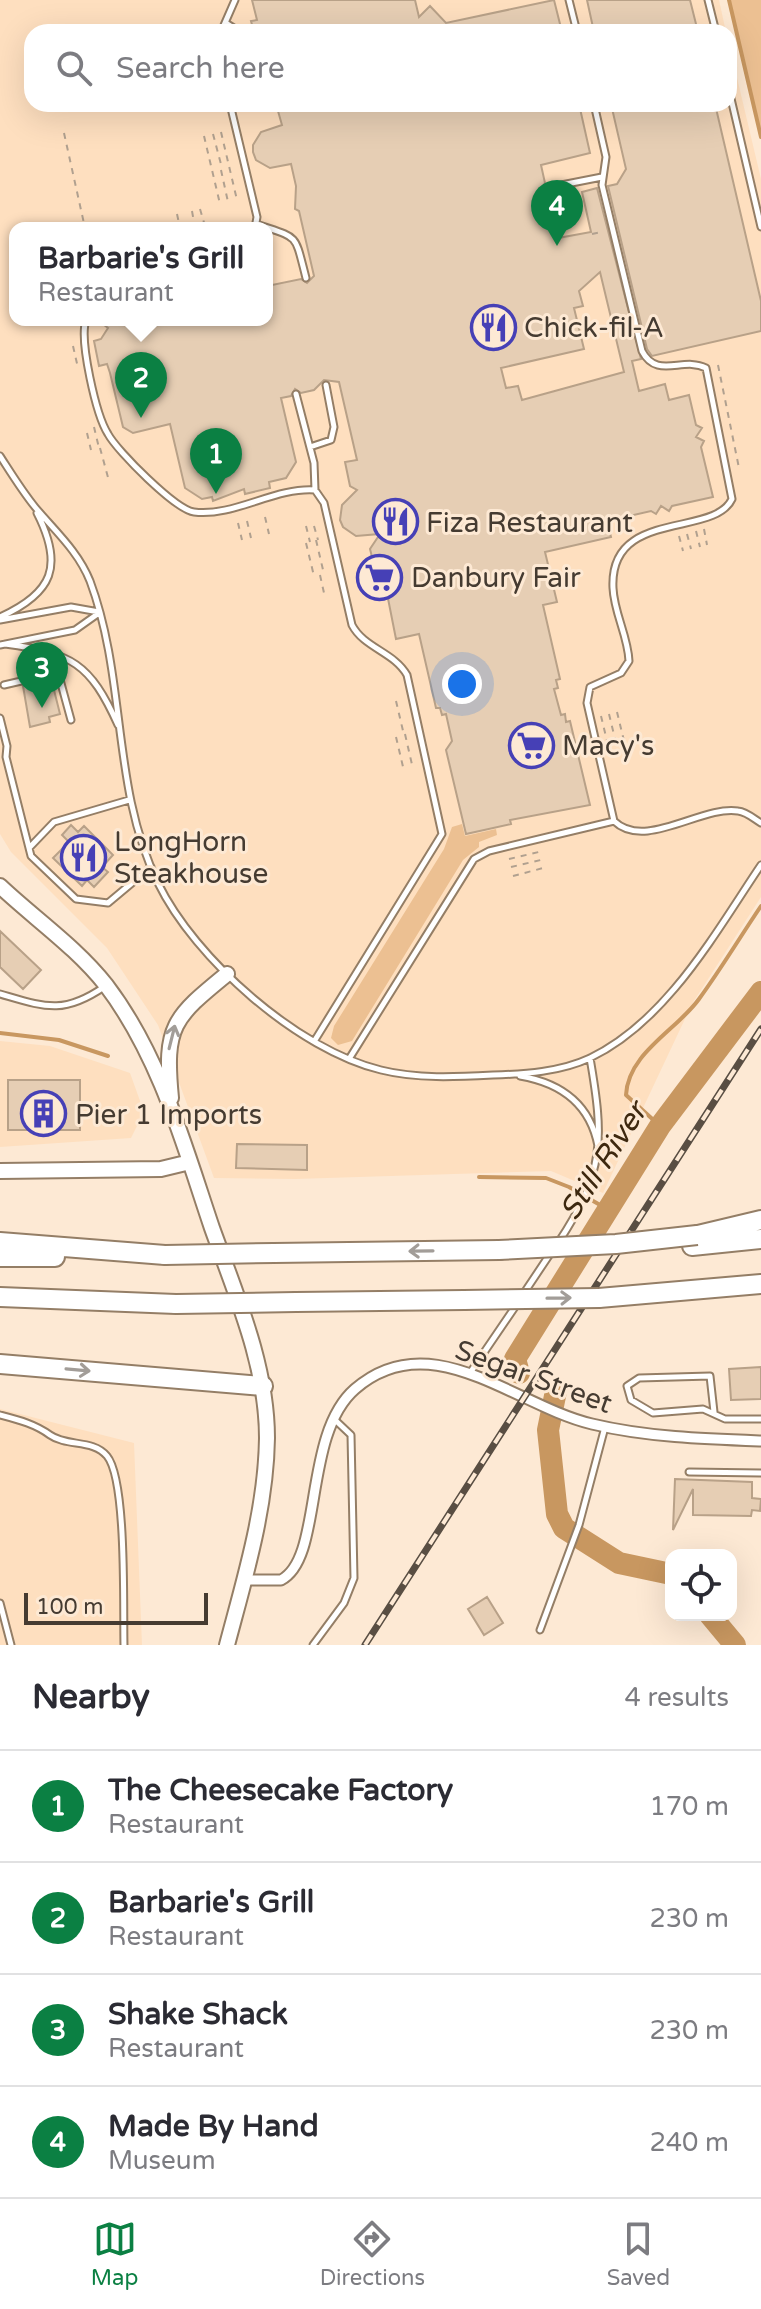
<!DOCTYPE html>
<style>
:root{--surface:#fff;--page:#f7f7f7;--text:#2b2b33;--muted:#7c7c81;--line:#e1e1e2;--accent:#0b8043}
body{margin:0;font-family:"Varela Round",sans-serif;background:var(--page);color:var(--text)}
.controls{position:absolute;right:24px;bottom:24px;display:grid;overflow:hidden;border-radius:16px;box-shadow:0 8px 32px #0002}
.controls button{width:72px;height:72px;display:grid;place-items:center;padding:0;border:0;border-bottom:2px solid var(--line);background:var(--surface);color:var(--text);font:40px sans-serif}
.scale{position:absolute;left:24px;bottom:20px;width:184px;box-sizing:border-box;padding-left:8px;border:4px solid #453b31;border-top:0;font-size:22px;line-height:28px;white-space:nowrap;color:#453b31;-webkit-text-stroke:6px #fde9d4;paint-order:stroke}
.you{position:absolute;left:462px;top:684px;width:28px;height:28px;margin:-20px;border:6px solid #fff;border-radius:50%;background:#1a73e8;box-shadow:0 0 0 12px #1a73e833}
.badge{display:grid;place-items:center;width:52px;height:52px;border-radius:50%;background:var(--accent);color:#fff;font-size:26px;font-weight:700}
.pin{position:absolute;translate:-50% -66px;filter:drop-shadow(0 2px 4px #0008)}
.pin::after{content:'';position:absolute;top:42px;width:28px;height:24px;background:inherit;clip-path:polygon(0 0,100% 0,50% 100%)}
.popup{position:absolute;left:9px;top:222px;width:264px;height:104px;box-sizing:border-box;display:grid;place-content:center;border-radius:16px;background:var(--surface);filter:drop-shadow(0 2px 6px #0005);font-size:26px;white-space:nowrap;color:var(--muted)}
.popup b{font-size:30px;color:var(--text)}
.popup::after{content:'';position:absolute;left:50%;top:100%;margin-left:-16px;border:16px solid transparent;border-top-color:var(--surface)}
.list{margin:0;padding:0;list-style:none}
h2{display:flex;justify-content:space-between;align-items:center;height:104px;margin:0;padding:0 32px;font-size:34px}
h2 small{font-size:26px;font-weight:400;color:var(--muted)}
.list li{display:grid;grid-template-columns:52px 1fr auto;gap:24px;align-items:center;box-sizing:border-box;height:112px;padding:0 32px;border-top:2px solid var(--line)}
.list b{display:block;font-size:30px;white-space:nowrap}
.list p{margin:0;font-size:26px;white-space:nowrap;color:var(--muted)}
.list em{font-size:26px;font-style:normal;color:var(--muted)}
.icon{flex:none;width:44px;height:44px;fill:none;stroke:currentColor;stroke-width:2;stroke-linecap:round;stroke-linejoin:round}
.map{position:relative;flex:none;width:761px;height:1645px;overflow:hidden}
.search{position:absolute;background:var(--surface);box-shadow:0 8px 32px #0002;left:24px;right:24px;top:24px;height:88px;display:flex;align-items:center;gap:20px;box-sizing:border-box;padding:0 28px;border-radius:24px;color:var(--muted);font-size:30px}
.sheet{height:552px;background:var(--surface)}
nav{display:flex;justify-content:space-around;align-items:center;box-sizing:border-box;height:112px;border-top:2px solid var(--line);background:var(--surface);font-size:22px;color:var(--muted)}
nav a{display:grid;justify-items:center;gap:4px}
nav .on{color:var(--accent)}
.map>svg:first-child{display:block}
</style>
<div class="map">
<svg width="761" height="1645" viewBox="0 0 761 1645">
<rect width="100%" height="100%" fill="#fde9d4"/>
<path fill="#fedfbf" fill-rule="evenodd" d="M0,0H719L726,32H32V104H729V44L761,179V897L692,1004L603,1193L551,1171L295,1179L214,1178L158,1025L107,948L11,852L0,834ZM15,228H267V320H15Z
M0,1041L50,1046L130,1073L144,1112L131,1138L0,1147Z
M0,1409L134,1443L142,1645H0Z"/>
<path fill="#ecc092" d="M729,0H761V137Z
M462,824L465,836L496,829L497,835L479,842V847L463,860L352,1041L338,1045L331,1038L334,1026L444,849L452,827Z"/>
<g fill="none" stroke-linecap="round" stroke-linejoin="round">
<path stroke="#c89760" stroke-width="4" d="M729,0L761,137
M0,1033L59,1040L108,1056
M660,1126L626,1095C628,1053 677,1030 699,999C721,969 740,937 761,906
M479,1177L546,1178L569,1187L607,1209"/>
<path stroke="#c89760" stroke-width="22" d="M519,1373L515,1359L660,1126L761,992
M556,1391L548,1430L557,1514L564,1528L619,1563L671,1574
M710,1615L735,1645"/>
</g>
<path fill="#e6ceb4" stroke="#b8a188" stroke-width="2" fill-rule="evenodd" d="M252,0H415L419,17L430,6L446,23L554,0L562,32H254L251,21L257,20Z
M587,0H690L698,32H594Z
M276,104H579L590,153L541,165L545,183L541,190L547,193L558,238L591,232L582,192L597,188L641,359L632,361L639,391L665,384L669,400L689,395L696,425L702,428L696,437L704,441L701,447L713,497L672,506L669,511L661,506L656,514L651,511L607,521L611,537L545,552L557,602L543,605L560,679L556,680L558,688L554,689L561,715L565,714L566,722L570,721L590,805L510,820L511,824L466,834L446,750L452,741L446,714L442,715L440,708H436L419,634L396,639L381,563L374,565L370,549L380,534L356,536L343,527L340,520L342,505L357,490L350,486L345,462L357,460L339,382L324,380L314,390L301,393L295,389L291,396L281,398L296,462L286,478L269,482L270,488L245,494L244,489L213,501L212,497L202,499L185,488L170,424L133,433L123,427L110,373L107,364L99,366L94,341L101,339L108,328L103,324L121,320H267V286L301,279L307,283L314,276L299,211L295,209L296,186L291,164L270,168L256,160L253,152V145L261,132L282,125ZM600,272L624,372L522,400L518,386L506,388L501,368L584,349L574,308L583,306L579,291Z
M611,104H715L761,301V331L652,356L647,349L608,186L617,184L626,169Z
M52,682L60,714L49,717L50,722L30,727L23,686Z
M71,825L78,832L84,826L113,855L102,867L108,872L94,887L87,880L82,886L53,858L69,842L62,835Z
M0,931L41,970L23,989L0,967Z
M8,1080H80V1130H8Z
M237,1144L307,1145V1170L236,1168Z
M761,1367V1399L731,1400L729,1369Z
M675,1479L752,1482V1498L761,1499L760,1511L752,1510L751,1516L693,1515V1489L673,1530Z
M487,1597L503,1623L484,1635L468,1609Z"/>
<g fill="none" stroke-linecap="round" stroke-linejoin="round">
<defs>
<path id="lane" d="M569,0L577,32
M708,0L716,32
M226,23L240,32
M221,32L235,0
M729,90L761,227
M230,104L257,217L255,228
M594,104L606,157L602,185L642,351C657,380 683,356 706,368L732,499C714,538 609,508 613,588C614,613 628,636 629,661L621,673L590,687L587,703L614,821C645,851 702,805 738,811C747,812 754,819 761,823
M546,188L602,177
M256,224C300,239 294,232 306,278
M86,320C79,340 96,415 108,434C117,451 176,510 194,512C234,517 275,487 315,490L324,503L352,625C364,648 394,652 407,675L442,834L315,1040
M296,394L314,463L315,490
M310,447L331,440L334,427L326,385
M0,456C11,473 22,491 35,507C55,531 78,551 90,581C127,680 111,787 158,883C195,959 298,1050 381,1070C417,1079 456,1077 493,1075C525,1074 560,1072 590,1058C667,1021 715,933 761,865
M0,617C53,593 64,566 37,513
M0,620L71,607L99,612
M5,644C72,653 90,663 118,725
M0,645L75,630L99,613
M4,685L43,676H59L71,720
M0,718L7,746L6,757L31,856L76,899L108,903L151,867
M30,847L54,822L129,800
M0,994C45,1007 63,1015 104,987
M349,1059L474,859L489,851L614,821
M520,1076C561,1083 590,1104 598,1146
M558,1243C605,1172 604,1139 590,1058
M522,1296L552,1251
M470,1373L517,1304
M714,1412L710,1376L639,1378L627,1386L631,1400L653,1413L703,1409L725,1419H761
M0,1415C19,1420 35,1424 50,1435C67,1447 93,1439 107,1456C127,1480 123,1609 124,1645
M689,1472L761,1473
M0,1603L11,1645
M540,1630L579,1525L605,1427
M313,1645L344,1603L354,1578L351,1435L333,1418"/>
<path id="street" d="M245,1580H281C324,1558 302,1435 355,1389C431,1323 515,1406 592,1424C646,1437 705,1439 761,1441"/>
<path id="secondary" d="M0,886C35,919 76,947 106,985C160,1056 184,1145 212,1228C236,1295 267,1365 267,1438C266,1509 245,1577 227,1645
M171,1098C164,1026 173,1018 227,974
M0,1171L161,1169L190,1162"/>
<path id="highway" d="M698,1235L761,1220
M0,1242L165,1255
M692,1246L761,1239
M274,1253L499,1250
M0,1257H55
M0,1297L176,1304
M599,1298L761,1284
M296,1302L464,1300
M0,1364L263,1386"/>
</defs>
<use href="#lane" stroke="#947e66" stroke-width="9"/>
<use href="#street" stroke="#947e66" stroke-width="13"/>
<use href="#secondary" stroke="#947e66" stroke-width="18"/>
<use href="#highway" stroke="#947e66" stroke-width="22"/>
<path stroke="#b0a08f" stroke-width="2" stroke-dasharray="6 6" stroke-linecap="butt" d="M221,132L237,200
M64,133L85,228
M213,134L222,168
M204,136L220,204
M221,170L228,202
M200,209L205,226
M192,211L195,228
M177,214L180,228
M592,234L602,232
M73,346L78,368
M718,365L739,468
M94,427L99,448
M87,433L91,450
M100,448L109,481
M265,517L269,534
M247,521L251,538
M238,523L242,540
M306,526L310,542
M314,526L318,540
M704,529L707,545
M696,531L700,547
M687,534L691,549
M679,536L683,551
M316,540L324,574
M306,543L314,576
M320,575L324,593
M396,701L404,735
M617,712L625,745
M609,714L617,747
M601,716L609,749
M405,734L413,769
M396,737L404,771
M509,859L543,851
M511,867L545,859
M513,876L547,867"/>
<use href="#lane" stroke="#fff" stroke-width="5"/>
<use href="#street" stroke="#fff" stroke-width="9"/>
<use href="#secondary" stroke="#fff" stroke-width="14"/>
<use href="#highway" stroke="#fff" stroke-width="18"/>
<defs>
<path id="rail" d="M365,1645L761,1029"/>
</defs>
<use href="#rail" stroke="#594e43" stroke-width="7"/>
<use href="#rail" stroke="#fde9d4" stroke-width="4" stroke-dasharray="12" stroke-linecap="butt"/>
<defs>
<path id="highway-bridge" d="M499,1250L616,1244L697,1235
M165,1255L274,1253
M464,1300L599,1298
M176,1304L296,1302"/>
</defs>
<use href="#highway-bridge" stroke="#947e66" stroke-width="22" stroke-linecap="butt"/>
<use href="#highway-bridge" stroke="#fff" stroke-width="18"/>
</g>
<defs><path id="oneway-shaft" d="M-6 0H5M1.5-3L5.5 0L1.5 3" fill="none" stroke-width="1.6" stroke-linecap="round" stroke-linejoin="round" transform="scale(2)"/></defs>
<g stroke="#a29d98">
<use href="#oneway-shaft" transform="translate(172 1037) rotate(-76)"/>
<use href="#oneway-shaft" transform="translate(421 1251) rotate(179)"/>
<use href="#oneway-shaft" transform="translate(559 1298) rotate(-1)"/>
<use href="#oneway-shaft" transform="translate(78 1370) rotate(5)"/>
</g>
<defs>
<symbol id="restaurant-ring" viewBox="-11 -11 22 22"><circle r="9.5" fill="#fde9d4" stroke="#4640b6" stroke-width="1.5"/><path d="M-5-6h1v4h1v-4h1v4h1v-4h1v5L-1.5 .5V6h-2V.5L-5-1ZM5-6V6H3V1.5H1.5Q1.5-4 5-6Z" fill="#4640b6"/></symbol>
<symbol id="supermarket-ring" viewBox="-11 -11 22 22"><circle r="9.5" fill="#fde9d4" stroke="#4640b6" stroke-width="1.5"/><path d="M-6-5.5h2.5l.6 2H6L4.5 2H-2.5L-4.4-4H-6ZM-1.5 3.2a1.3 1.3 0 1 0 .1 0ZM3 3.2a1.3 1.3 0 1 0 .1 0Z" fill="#4640b6"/></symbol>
<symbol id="building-ring" viewBox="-11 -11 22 22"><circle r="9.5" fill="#fde9d4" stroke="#4640b6" stroke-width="1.5"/><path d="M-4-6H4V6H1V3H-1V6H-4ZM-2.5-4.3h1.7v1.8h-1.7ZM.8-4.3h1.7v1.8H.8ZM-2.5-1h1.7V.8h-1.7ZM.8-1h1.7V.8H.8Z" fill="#4640b6"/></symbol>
</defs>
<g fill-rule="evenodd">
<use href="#restaurant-ring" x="468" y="302" width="51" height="51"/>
<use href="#restaurant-ring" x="370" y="496" width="51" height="51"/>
<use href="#supermarket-ring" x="354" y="552" width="51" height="51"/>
<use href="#supermarket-ring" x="506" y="720" width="51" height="51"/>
<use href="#restaurant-ring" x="58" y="832" width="51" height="51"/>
<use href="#building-ring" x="18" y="1088" width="51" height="51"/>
</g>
<g text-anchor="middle" stroke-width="6" stroke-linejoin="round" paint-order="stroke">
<g font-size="28" fill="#453b31" stroke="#fde9d4" text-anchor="start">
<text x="524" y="337">Chick-fil-A</text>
<text x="426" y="532">Fiza Restaurant</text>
<text x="411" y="587">Danbury Fair</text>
<text x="562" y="755">Macy's</text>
<text x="114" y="851">LongHorn<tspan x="114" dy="32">Steakhouse</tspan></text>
<text x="75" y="1124">Pier 1 Imports</text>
</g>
<g font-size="28" fill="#453b31" stroke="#fde9d4">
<text transform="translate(534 1376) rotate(20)" y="10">Segar Street</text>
</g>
<g font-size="30" font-style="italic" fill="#3d280f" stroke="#fde9d4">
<text transform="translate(603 1161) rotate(-57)" y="10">Still River</text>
</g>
</g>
</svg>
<div class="controls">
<button><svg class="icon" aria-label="locate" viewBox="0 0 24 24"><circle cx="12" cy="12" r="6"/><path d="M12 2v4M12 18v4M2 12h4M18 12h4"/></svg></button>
</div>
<div class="scale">100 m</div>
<div class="you"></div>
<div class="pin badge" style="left:216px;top:494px">1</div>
<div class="pin badge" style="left:141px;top:418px">2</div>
<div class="popup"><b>Barbarie's Grill</b>Restaurant</div>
<div class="pin badge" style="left:42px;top:708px">3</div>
<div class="pin badge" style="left:557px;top:246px">4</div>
<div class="search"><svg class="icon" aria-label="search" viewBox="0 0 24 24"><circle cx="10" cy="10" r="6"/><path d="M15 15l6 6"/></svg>Search here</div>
</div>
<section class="sheet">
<h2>Nearby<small>4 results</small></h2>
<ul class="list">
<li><span class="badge">1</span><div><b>The Cheesecake Factory</b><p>Restaurant</p></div><em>170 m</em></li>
<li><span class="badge">2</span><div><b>Barbarie's Grill</b><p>Restaurant</p></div><em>230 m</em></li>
<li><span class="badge">3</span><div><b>Shake Shack</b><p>Restaurant</p></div><em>230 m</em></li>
<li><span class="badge">4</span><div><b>Made By Hand</b><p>Museum</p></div><em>240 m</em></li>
</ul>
</section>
<nav>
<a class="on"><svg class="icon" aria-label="map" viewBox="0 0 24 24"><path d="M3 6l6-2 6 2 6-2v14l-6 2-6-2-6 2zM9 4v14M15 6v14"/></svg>Map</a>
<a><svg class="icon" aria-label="directions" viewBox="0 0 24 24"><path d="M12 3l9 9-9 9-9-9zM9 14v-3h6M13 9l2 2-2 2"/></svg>Directions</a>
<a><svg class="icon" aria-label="saved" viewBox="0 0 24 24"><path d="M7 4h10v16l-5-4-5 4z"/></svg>Saved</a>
</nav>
